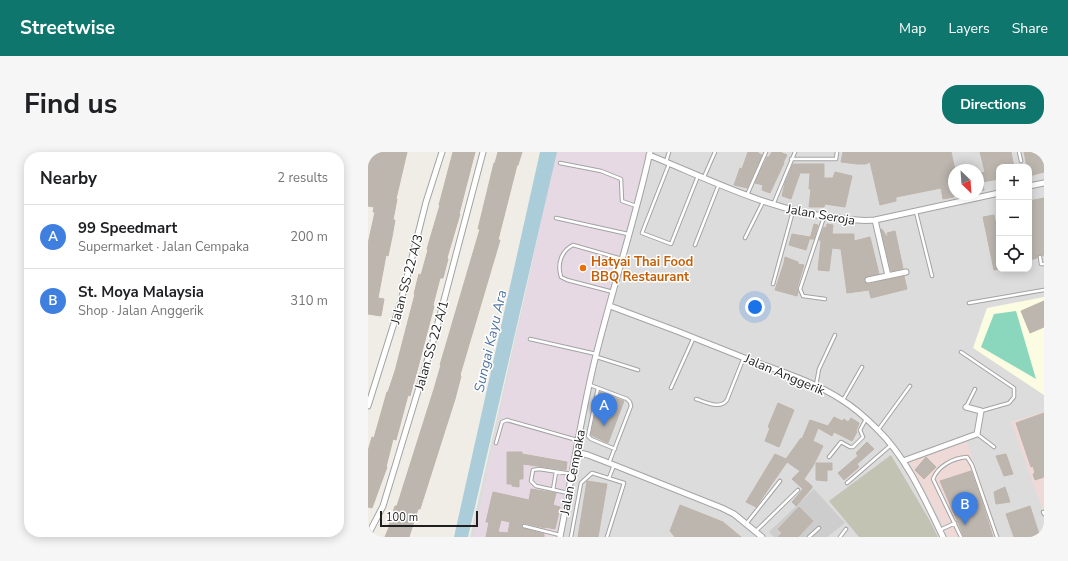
<!DOCTYPE html>
<meta charset="utf-8">
<style>
:root{--surface:#fff;--page:#f6f6f6;--text:#202124;--muted:#757577;--line:#e0e0e0;--accent:#0f766e}
body{margin:0;font-family:"Nunito Sans",sans-serif;background:var(--page);color:var(--text)}
.controls{position:absolute;right:12px;top:12px;display:grid;overflow:hidden;border-radius:8px;box-shadow:0 2px 10px #0003}
.controls button{width:36px;height:36px;display:grid;place-items:center;padding:0;border:0;border-bottom:1px solid var(--line);background:var(--surface);color:var(--text);font:20px sans-serif}
.compass{position:absolute;left:580px;top:12px;width:36px;height:36px;border-radius:50%;background:var(--surface);box-shadow:0 2px 10px #0003;rotate:155deg}
.scale{position:absolute;left:12px;bottom:10px;width:98px;box-sizing:border-box;padding-left:4px;border:2px solid #1f1f1f;border-top:0;font-size:11px;line-height:14px;white-space:nowrap;color:#1f1f1f;-webkit-text-stroke:3px #fff;paint-order:stroke}
.you{position:absolute;left:387px;top:155px;width:14px;height:14px;margin:-10px;border:3px solid #fff;border-radius:50%;background:#1a73e8;box-shadow:0 0 0 6px #1a73e833}
.badge{display:grid;place-items:center;width:26px;height:26px;border-radius:50%;background:var(--accent);color:#fff;font-size:13px;font-weight:700}
.pin{position:absolute;translate:-50% -33px;filter:drop-shadow(0 1px 2px #0008)}
.pin::after{content:'';position:absolute;top:21px;width:14px;height:12px;background:inherit;clip-path:polygon(0 0,100% 0,50% 100%)}
.list{margin:0;padding:0;list-style:none}
h2{display:flex;justify-content:space-between;align-items:center;height:52px;margin:0;padding:0 16px;font-size:17px}
h2 small{font-size:13px;font-weight:400;color:var(--muted)}
.list li{display:grid;grid-template-columns:26px 1fr auto;gap:12px;align-items:center;box-sizing:border-box;height:64px;padding:0 16px;border-top:1px solid var(--line)}
.list b{display:block;font-size:15px;white-space:nowrap}
.list p{margin:0;font-size:13px;white-space:nowrap;color:var(--muted)}
.list em{font-size:13px;font-style:normal;color:var(--muted)}
.icon{flex:none;width:22px;height:22px;fill:none;stroke:currentColor;stroke-width:2;stroke-linecap:round;stroke-linejoin:round}
.map{position:relative;flex:none;width:676px;height:385px;overflow:hidden;border-radius:16px}
header{display:flex;align-items:center;gap:24px;box-sizing:border-box;height:56px;padding:0 20px;background:var(--accent);color:#fff}
header strong{font-size:19px}
nav{display:flex;gap:22px;margin-inline-start:auto;font-size:14px}
.intro{display:flex;align-items:center;justify-content:space-between;box-sizing:border-box;height:96px;padding:0 24px}
h1{margin:0;font-size:28px}
.button{padding:10px 18px;border-radius:16px;background:var(--accent);color:#fff;font-size:14px;font-weight:700}
main{display:flex;gap:24px;padding:0 24px}
aside{flex:1;background:var(--surface);border-radius:16px;box-shadow:0 2px 10px #0003}
.map>svg:first-child{display:block}
</style>
<header>
<strong>Streetwise</strong>
<nav><a>Map</a><a>Layers</a><a>Share</a></nav>
</header>
<div class="intro"><h1>Find us</h1><a class="button">Directions</a></div>
<main>
<aside>
<h2>Nearby<small>2 results</small></h2>
<ul class="list">
<li><span class="badge" style="background:#3f7fe0">A</span><div><b>99 Speedmart</b><p>Supermarket · Jalan Cempaka</p></div><em>200 m</em></li>
<li><span class="badge" style="background:#3f7fe0">B</span><div><b>St. Moya Malaysia</b><p>Shop · Jalan Anggerik</p></div><em>310 m</em></li>
</ul>
</aside>
<div class="map">
<svg width="676" height="385" viewBox="0 0 676 385">
<rect width="100%" height="100%" fill="#efede6"/>
<path fill="#dddcdc" fill-rule="evenodd" d="M189,0H676V385H102ZM631,15H661V117H631ZM586,18H610V42H586Z"/>
<path fill="#eed9d7" d="M676,260V361L643,270Z
M599,290L631,385H580L569,361L541,310Z"/>
<path fill="#e7d9e4" d="M188,0H278L224,208L187,385H106Z"/>
<path fill="#fbfce2" d="M676,145V243L605,196L619,156Z"/>
<path fill="#cdcdcd" d="M446,337L477,371L459,385H406L401,380Z"/>
<path fill="#c2c3b2" d="M523,303L562,369L570,385H491L461,349Z"/>
<path fill="#8bd7be" d="M648,159L668,227L613,195L626,162Z"/>
<path fill="#abccd9" d="M172,0H189L100,385H86Z"/>
<path fill="#bcb6af" stroke="#bfb4aa" fill-rule="evenodd" d="M0,0H39L28,47H29L25,68H27L24,85L20,104L18,103L10,146L16,147L13,164L0,162V92L7,60H5L6,55L0,54Z
M85,0H107L91,62H92L79,106L80,107L75,126H72L65,153L66,154L49,219L42,244L40,243L28,288L25,287L18,315H19L4,356L0,355V299L4,285L6,286L19,240H20L27,219L47,142H46L51,122L53,123L60,98L59,97L72,53H71Z
M130,0H154L150,13H149L130,88H132L92,223L93,224L87,247L52,357H50L41,385H17L22,373H21L27,354H29L66,237L73,213H72L112,77H110L126,11H127Z
M380,0H390V1L394,3L379,36L366,33L372,16L374,17Z
M404,0H412L419,3L415,11H416L402,41L394,38L395,33L387,31L399,5H401Z
M475,0H583L587,18L586,45L575,47L573,36L528,45V49L512,53L502,10L498,12H489L473,10Z
M612,0H643L646,15H628L631,27L614,30L616,38L610,39V22L617,20Z
M656,0H676V20L661,24V15H659Z
M425,12H456V26H465L467,20L484,24L477,55L457,52L456,55H441L443,37H441L442,21H432L423,47L414,44L417,31Z
M676,46V104L671,102L669,106L661,108V49Z
M626,63L631,87V117L626,118L615,65Z
M446,72L450,73L446,87H442Z
M459,72L465,73L464,82H486V89L502,85L511,122L498,125L496,128L497,131L501,132L536,124L539,137L503,146L501,138L479,141L473,97L464,96L461,119L450,118L453,89L451,88L456,75L458,76Z
M514,77L520,87L519,81L527,79L535,116L534,117L523,119L513,78Z
M424,82L442,85L438,98L421,93Z
M417,105L430,110V112L436,113L429,136L430,140L429,144L407,138L416,111Z
M676,149V175L662,181L653,159Z
M232,240L256,249L240,291L223,283Z
M410,251L426,258L411,295L397,289L402,276L400,275Z
M676,261V325L667,328L665,322L667,321L665,314L663,315L648,271Z
M466,265L474,269L476,267L480,270L483,266L491,271L488,279L489,280L484,289L466,280L464,284L450,276L445,289L455,294L445,314L436,327L444,334V336L428,354L424,350L435,337L424,327L432,319L419,310L388,355L378,350L407,302L418,307L433,286L434,287L442,268L460,274Z
M499,290L506,297L489,312L491,315L476,328L470,321L490,304L488,301Z
M139,300H154V302L199,310L198,318L155,312V327H151V335L144,334V332H139Z
M638,302L645,322L636,324L628,304Z
M558,305L568,315L556,327L547,318Z
M448,311H464V318H459V329L448,328Z
M603,319L614,350L625,385H596L572,329Z
M219,329L239,332L230,385H210Z
M637,335L642,350L628,352L626,340Z
M163,337L188,341L185,353L192,355L187,377L177,375V376L156,371L153,374L154,376L176,382V385H118L121,370H118L125,340L161,348ZM133,368L142,370L140,381L130,380Z
M312,353L355,370L373,385H307L302,379Z
M662,354L672,385H646L638,362Z
M431,355L445,369L430,385H410L414,381L410,377Z"/>
<g fill="none" stroke-linecap="round" stroke-linejoin="round">
<defs>
<path id="lane" d="M651,0L653,9
M423,7H468L469,0
M298,10L301,0
M192,11L233,19L253,27L254,49L268,54
M301,12L274,81L303,92L330,24
M336,25L347,0
M379,43L398,0
M405,53L427,0
M548,60L564,124
M456,65L432,137L435,144L457,147
M188,66L260,82
M377,86L395,50
M327,93L351,32
M672,105L673,112H676
M405,132L425,59
M245,140L199,128L193,125C189,112 193,99 205,93L254,107
M601,151L676,138
M162,187L228,202
M593,200L646,236V245L641,251L613,259
M229,205L270,218
M222,233L259,247L262,250L263,254L241,311
M448,233L451,217L467,183
M230,236L220,284L223,287L247,297
M303,236L326,185
M328,247C338,250 352,258 359,248L376,205
M475,248L494,215
M598,255L607,237
M510,278L542,234
M609,282L626,295
M128,291L134,270L139,268L209,288
M461,305L473,290L482,295H485L495,285L492,278L498,267
M241,326L246,313
M479,331L523,293
M185,338L188,320
M200,341L168,334L163,329L165,318L171,317L204,322
M675,360L676,362
M378,372L412,329
M156,374L192,383
M572,378L587,371
M388,379L430,338
M203,385L213,331L224,321L256,331L239,385
M441,385L451,376
M472,385L478,377
M593,385L565,327C570,314 585,306 599,305L604,313L629,385"/>
<path id="street" d="M281,3C343,28 404,60 471,66C483,68 495,69 507,68L631,41
M661,34L676,31
M507,68L520,124
M500,128L538,120
M242,154C286,170 330,187 374,205C408,218 443,228 474,248C487,256 499,267 509,277C539,306 557,348 575,385
M0,254L33,149L58,50L74,0
M208,300L220,303L246,313L354,356L366,362L394,385
M535,309L609,282L613,259L598,255
M0,383L15,354L66,186L115,0
M192,385C204,325 213,263 228,203C245,135 267,68 282,0"/>
</defs>
<use href="#lane" stroke="#a3a3a3" stroke-width="4.5"/>
<use href="#street" stroke="#a3a3a3" stroke-width="7"/>
<use href="#lane" stroke="#fff" stroke-width="2.5"/>
<use href="#street" stroke="#fff" stroke-width="5"/>
</g>
<circle fill="#e8710a" stroke="#fff" stroke-width="1.5" cx="215" cy="116" r="4"/>
<g text-anchor="middle" stroke-width="3" stroke-linejoin="round" paint-order="stroke">
<g font-size="13" fill="#1f1f1f" stroke="#fff">
<text transform="translate(453 62) rotate(10)" y="5">Jalan Seroja</text>
<text transform="translate(38 127) rotate(-75)" y="5">Jalan SS 22 A/3</text>
<text transform="translate(63 193) rotate(-74)" y="5">Jalan SS 22 A/1</text>
<text transform="translate(417 222) rotate(23)" y="5">Jalan Anggerik</text>
<text transform="translate(204 320) rotate(-79)" y="5">Jalan Cempaka</text>
</g>
<g font-size="13" font-weight="bold" fill="#c56008" stroke="#fff" text-anchor="start">
<text x="223" y="114">Hatyai Thai Food<tspan x="223" dy="15">BBQ Restaurant</tspan></text>
</g>
<g font-size="14" font-style="italic" fill="#5174a0" stroke="#fff">
<text transform="translate(122 189) rotate(-77)" y="5">Sungai Kayu Ara</text>
</g>
</g>
</svg>
<div class="controls">
<button>+</button>
<button>−</button>
<button><svg class="icon" aria-label="locate" viewBox="0 0 24 24"><circle cx="12" cy="12" r="6"/><path d="M12 2v4M12 18v4M2 12h4M18 12h4"/></svg></button>
</div>
<svg class="compass" viewBox="-18 -18 36 36"><path d="M0-13l5 13h-10z" fill="#e53935"/><path d="M0 13l5-13h-10z" fill="#757577"/></svg>
<div class="scale">100 m</div>
<div class="you"></div>
<div class="pin badge" style="left:236px;top:274px;background:#3f7fe0">A</div>
<div class="pin badge" style="left:597px;top:373px;background:#3f7fe0">B</div>
</div>
</main>
